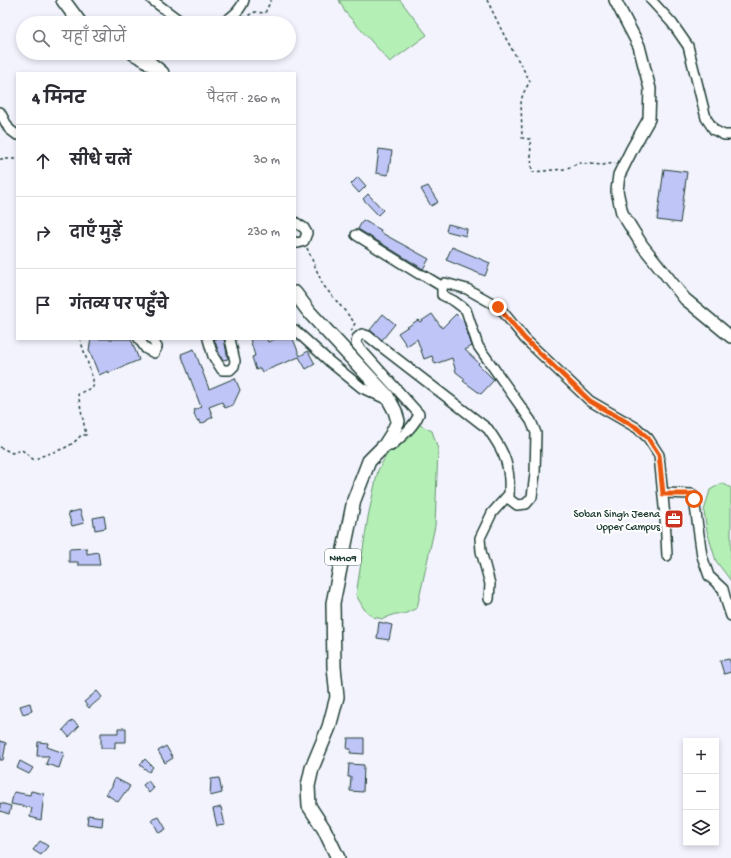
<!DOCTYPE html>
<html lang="hi">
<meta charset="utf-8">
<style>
:root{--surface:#fff;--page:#f7f7f7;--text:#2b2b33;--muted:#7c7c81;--line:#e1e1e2}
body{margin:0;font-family:"Gochi Hand","Playpen Sans Deva",sans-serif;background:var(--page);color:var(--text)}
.controls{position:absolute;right:12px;bottom:12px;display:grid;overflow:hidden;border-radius:0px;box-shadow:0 2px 6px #0003}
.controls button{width:36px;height:36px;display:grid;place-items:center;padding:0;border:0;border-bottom:1px solid var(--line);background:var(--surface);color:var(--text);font:20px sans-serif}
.stop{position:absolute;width:12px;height:12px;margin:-9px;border:3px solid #ea580c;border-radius:50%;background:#fff}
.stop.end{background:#ea580c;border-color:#fff;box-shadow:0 1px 4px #0008}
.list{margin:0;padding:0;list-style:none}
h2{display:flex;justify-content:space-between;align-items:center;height:52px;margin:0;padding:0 16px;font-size:17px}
h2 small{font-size:13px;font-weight:400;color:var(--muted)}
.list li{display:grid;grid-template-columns:26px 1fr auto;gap:12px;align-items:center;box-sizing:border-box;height:72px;padding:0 16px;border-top:1px solid var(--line)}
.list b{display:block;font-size:15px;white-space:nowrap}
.list em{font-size:13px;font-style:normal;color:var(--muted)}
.icon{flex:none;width:22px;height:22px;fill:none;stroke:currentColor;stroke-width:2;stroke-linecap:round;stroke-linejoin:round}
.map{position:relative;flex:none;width:731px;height:858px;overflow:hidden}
.search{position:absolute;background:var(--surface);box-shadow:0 2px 6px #0003;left:16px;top:16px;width:280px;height:44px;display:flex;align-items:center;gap:10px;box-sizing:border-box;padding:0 14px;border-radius:22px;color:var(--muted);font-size:15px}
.panel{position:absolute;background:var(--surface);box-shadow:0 2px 6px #0003;left:16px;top:72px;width:280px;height:268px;border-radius:0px}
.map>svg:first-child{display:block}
</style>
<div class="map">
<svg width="731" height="858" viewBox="0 0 731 858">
<rect width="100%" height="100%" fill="#f2f3fd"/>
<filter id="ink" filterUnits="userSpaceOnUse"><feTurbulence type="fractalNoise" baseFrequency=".025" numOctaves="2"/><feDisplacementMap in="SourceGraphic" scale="8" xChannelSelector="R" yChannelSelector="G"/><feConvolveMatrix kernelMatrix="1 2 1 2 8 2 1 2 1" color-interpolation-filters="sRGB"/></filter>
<g filter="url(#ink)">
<path fill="#b4efb5" stroke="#6a9674" d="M339,0H400L427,35L390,62L345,12Z
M418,424L432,431L438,449L435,526L417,608L404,614H395L383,619L373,617L364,609L356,595L368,517L378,470L389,451L408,437Z
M722,483L731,488V581L716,561L707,531L704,511L710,490Z"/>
<path fill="#c0c5f7" stroke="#1f3d34" d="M379,149L392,151L388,175L376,173Z
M664,169L687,172L680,223L657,220Z
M358,177L366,186L359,193L351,184Z
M428,186L438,202L431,206L421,189Z
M368,194L383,210L378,215L363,199Z
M363,220L381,230L380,232L429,259L423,269L358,229Z
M448,224L467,229L466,236L446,231Z
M452,247L490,263L485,276L446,260Z
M383,314L395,324L382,340L370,330Z
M432,314L442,328L456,314L464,322L472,346L465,350L479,363L478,364L494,380L481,394L463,381L465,379L456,372L452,358L435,364L432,356L424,359L417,339L407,346L398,333L418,320L420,322Z
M91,339H131L139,360L108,373V371L99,375L89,350Z
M214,339H224L228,359L223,360L219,353Z
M250,339H267L268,342L275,339H293L300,356L308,351L315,364L306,369L299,357L262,372L260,368L256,370L252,357L255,356Z
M194,349L209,389L235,378L240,390L233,405L225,408L222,402L209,407L213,417L207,420V421L201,424L199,420L197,421L194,413L195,412L194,410L201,407L181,354Z
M80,510L84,523L72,526L68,513Z
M104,516L106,528L95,530L93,518Z
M87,548V554L98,552L100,565H78V562H69V549Z
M379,622L392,625L389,640L377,638Z
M729,659L731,664V672L724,674L720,661Z
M97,691L102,697L89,708L84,702Z
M30,703L32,711L23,714L20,706Z
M72,720L79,726L69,737L63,730Z
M118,728H126V742H115V748H101V733H118Z
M348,738H364V754L350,753L351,749H347Z
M0,741L6,743L3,760H0Z
M38,742L48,743L47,747L64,753L59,768L46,764L49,756H37Z
M166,746L173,758L165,763L158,751Z
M145,759L153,767L149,772L140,765Z
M20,761L33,768L29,774L17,768Z
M349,764L364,765L363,792L350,791L351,777H348Z
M115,778L130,786L126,793L125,792L118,802L106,794L113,785H112Z
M219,778L222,793L210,796L211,779Z
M148,781L154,788L149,793L143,785Z
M31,791L44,794L41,820L30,817L32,808L11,804L14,792L30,795Z
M0,803L11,806L9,814L0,811Z
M221,807L225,825L217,826L213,809Z
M88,815L103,817L102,826L87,824Z
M159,817L166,829L159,833L152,820Z
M40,841L48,846L41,855L33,850Z"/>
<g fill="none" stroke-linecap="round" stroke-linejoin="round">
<defs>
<path id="minor" d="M152,0L183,23
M651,0L672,23L688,46L706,118L714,130L724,135H731
M222,23C231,18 241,10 244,0
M0,112L9,129L17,135
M295,222L304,228L307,233L304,241L298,243L295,242
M356,235L419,274L423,275L443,287
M295,330L330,362L362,388L388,400
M139,339L146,349L154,353L157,347L152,339
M208,339L213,356L222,370H230L234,366L235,361L230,339
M385,445L391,446C401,437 414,427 419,414L356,344L357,338L362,334L368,336L379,345L488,429C497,442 506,455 508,471C510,480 509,490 509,499L517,505L526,504L532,497L535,474L536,433L531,421L478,346L466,310L454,301L442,295V288L445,283L467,289L499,307L525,339L590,401L637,428L648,438L659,455L665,517L667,556
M663,493L692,494L694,499L702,556L709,576L723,589L727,604L731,616
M489,599L490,584L481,551L480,538L492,513L509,494"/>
<path id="major" d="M615,0L639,46L650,89L649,119L632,149L619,175L617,191L622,213L642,245L685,299L731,337"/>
<path id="highway" d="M63,0L80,23
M133,53L146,60L162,73
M295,293L310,313L387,396L395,411L398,421L392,434L385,445L369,461L354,500L333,603L334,667L337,697L329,727L312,768L308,786L309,806L324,829L338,858"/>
</defs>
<use href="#minor" stroke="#1f3d34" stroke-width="12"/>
<use href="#major" stroke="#1f3d34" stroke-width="14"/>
<use href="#highway" stroke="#1f3d34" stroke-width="16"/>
<path stroke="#1f3d34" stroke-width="1.5" stroke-dasharray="3 3" stroke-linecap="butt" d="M487,0L505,37L530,81L524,92L521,100L522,138L530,139L532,172L565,169L579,163L603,165L615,163
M243,18L255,12L265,13L271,0
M0,159H17
M307,248L323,285L355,323L351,332
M0,447L12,453L22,450L34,460C51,450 68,452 81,435H86L78,394L93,387V379L80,339"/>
<use href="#minor" stroke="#fff" stroke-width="9"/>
<use href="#major" stroke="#fff" stroke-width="11"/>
<use href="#highway" stroke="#fff" stroke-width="13"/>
</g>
</g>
<g fill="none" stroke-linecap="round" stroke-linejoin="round" filter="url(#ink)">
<path stroke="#ea580c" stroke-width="5" d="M498,307L525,339L590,401L637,428L648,438L659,455L663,494H692L694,499"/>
</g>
<defs>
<symbol id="office-square" viewBox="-11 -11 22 22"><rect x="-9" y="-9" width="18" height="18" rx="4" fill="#c8321e" stroke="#fff"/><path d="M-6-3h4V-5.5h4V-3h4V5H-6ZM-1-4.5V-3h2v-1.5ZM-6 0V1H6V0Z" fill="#fff"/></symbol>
</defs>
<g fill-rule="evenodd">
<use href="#office-square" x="663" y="508" width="22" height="22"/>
</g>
<g text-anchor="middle" stroke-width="4" stroke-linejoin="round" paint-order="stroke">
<rect fill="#fff" stroke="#627771" stroke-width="1" x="325" y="549" width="36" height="16" rx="3"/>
<g font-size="10" font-weight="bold" fill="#1f3d34">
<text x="343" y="561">NH109</text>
</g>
<g font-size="11" fill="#1f3d34" stroke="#fff" text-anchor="end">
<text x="660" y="517">Soban Singh Jeena<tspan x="660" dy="13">Upper Campus</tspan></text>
</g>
</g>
</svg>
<div class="controls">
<button>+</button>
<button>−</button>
<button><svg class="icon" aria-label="layers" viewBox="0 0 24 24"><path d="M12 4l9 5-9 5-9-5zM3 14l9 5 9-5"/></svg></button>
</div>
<div class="stop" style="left:694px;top:499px"></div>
<div class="stop end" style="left:498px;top:307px"></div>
<div class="search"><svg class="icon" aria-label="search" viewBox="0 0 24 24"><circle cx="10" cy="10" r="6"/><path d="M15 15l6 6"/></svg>यहाँ खोजें</div>
<section class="panel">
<h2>4 मिनट<small>पैदल · 260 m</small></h2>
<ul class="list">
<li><svg class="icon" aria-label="ahead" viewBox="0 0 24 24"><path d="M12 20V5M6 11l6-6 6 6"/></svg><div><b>सीधे चलें</b></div><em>30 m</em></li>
<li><svg class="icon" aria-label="right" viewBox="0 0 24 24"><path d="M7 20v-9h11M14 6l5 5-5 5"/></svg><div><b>दाएँ मुड़ें</b></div><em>230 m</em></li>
<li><svg class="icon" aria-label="arrive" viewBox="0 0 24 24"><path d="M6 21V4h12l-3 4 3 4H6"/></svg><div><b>गंतव्य पर पहुँचे</b></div></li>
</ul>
</section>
</div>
